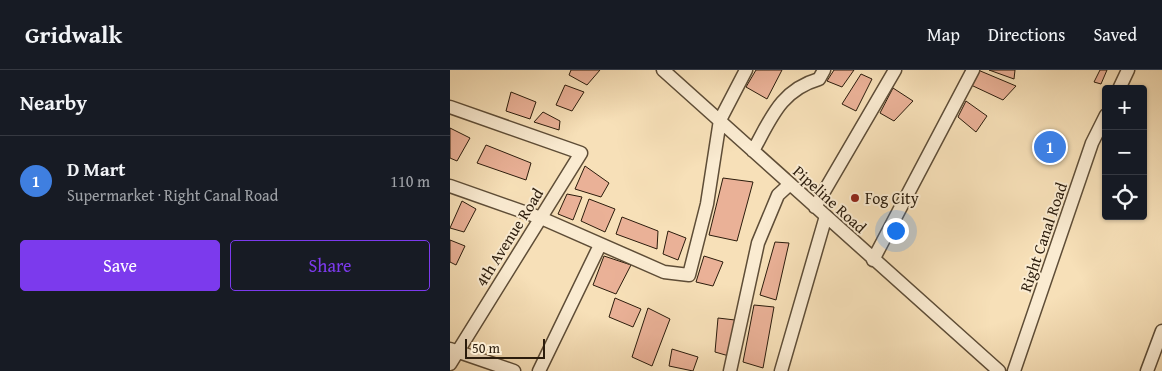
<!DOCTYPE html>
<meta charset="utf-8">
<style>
:root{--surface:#171b24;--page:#20242c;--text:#f1f3f6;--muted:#9ea1a6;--line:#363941;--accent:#7c3aed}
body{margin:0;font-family:"Gentium Book Plus",serif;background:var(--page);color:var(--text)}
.controls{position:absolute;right:15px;top:15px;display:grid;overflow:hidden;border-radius:5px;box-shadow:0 1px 4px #0004}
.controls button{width:45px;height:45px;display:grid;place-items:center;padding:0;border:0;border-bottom:1px solid var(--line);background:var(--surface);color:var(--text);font:25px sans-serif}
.scale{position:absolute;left:15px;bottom:12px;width:80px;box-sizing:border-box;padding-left:5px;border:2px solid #2b1c0c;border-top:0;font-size:14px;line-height:18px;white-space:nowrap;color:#2b1c0c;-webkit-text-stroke:4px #faebd1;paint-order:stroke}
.you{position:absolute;left:445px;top:160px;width:18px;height:18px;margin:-12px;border:4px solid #fff;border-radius:50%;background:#1a73e8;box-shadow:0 0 0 8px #1a73e833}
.badge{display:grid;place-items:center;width:32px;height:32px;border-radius:50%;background:var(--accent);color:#fff;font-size:16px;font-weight:700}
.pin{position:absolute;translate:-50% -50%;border:2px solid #fff;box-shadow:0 1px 5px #0006}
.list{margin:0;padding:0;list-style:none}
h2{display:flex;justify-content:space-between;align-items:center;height:65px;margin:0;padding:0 20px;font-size:21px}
h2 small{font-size:16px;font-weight:400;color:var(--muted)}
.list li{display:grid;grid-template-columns:32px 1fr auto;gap:15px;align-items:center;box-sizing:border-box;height:90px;padding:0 20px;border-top:1px solid var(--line)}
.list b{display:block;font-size:19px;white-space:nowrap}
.list p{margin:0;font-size:16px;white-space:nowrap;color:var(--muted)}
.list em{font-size:16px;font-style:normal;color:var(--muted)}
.actions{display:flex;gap:10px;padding:15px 20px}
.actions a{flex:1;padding:11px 0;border:1px solid var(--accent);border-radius:5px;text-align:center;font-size:18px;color:var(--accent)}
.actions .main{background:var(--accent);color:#fff}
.icon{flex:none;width:28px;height:28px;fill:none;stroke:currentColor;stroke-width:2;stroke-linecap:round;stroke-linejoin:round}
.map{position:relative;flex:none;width:712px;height:301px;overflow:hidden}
header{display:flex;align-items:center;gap:30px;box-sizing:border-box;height:70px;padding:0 25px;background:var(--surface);border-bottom:1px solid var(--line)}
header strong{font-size:24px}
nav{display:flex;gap:28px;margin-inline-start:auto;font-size:18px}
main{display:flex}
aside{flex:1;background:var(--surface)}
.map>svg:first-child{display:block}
</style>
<header>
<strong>Gridwalk</strong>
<nav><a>Map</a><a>Directions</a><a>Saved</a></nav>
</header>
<main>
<aside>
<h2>Nearby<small></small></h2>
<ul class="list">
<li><span class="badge" style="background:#3f7fe0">1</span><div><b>D Mart</b><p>Supermarket · Right Canal Road</p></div><em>110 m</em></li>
</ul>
<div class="actions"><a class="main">Save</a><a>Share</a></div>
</aside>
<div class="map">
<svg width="712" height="301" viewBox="0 0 712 301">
<rect width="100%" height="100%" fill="#f7e0b8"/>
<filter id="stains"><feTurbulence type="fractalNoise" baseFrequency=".004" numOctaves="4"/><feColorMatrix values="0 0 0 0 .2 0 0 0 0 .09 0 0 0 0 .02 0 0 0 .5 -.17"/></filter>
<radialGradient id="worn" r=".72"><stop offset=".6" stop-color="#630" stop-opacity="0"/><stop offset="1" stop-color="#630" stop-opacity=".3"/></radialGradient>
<path fill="#eab197" stroke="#2b1c0c" d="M121,0H150L137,15L119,5Z
M306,0H332L317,29L296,17Z
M384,0H404L392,17L377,11Z
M528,0L566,16L553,30L521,15Z
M539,0H565L564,9Z
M650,0H657L651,14L644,12Z
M411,4L422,9L406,41L392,34Z
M115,15L134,22L122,41L106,35Z
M443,18L463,31L444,51L430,43Z
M61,22L86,32L80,49L56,41Z
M516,31L537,46L526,62L508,47Z
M93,42L110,51L109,60L84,52Z
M0,58L20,68L7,91L0,88Z
M36,75L81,93L76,110L27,93Z
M135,96L159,113L151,127L125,119Z
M273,108L303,112L287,171L259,165Z
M117,124L132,127L123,150L108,144Z
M139,129L165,139L155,162L131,151Z
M12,131L26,139L14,162L0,158Z
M172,147L208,161L207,179L166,164Z
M218,161L236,168L228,190L213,184Z
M0,170L15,176L6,195L0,192Z
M325,172L339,173L326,230L310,225Z
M154,186L181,195L166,224L143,215Z
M254,186L273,192L263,216L246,212Z
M165,228L191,239L183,257L159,247Z
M304,235L324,237L313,298L293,292Z
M198,238L220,249L202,296L182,287Z
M268,248L285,250L279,286L265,282Z
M222,279L248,287L243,301L219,296Z"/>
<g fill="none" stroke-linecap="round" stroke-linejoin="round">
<defs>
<path id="minor" d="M213,0L549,301
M669,19L678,0
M0,37L131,83L0,294
M303,81C321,48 331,20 369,9L374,0
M0,116L91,148L214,202L239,205L257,134L270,50L296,0
M365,137L445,0
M423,190L523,0
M0,279L64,301
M89,301L150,175
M280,301L308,173L328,125L340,114
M331,301L376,146
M564,301L642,73L656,45
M697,301L712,261"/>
</defs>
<use href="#minor" stroke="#5e4d37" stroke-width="15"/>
<use href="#minor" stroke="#faebd1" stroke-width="12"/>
</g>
<circle fill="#8f2418" stroke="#faebd1" stroke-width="2" cx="405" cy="128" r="5"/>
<g text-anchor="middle" stroke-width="4" stroke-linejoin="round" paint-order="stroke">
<g font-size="16" fill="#2b1c0c" stroke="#faebd1" text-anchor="start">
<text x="415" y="134">Fog City</text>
</g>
<g font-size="16" fill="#2b1c0c" stroke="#faebd1">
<text transform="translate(380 129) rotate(42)" y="6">Pipeline Road</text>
<text transform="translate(59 167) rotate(-58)" y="6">4th Avenue Road</text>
<text transform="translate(593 167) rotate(-71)" y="6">Right Canal Road</text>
</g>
</g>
<rect width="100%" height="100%" filter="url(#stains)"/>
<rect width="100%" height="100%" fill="url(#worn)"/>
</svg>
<div class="controls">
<button>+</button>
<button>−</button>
<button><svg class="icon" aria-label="locate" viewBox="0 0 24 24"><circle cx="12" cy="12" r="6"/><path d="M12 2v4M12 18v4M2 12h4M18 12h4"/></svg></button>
</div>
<div class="scale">50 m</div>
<div class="you"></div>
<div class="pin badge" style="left:600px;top:77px;background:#3f7fe0">1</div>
</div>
</main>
